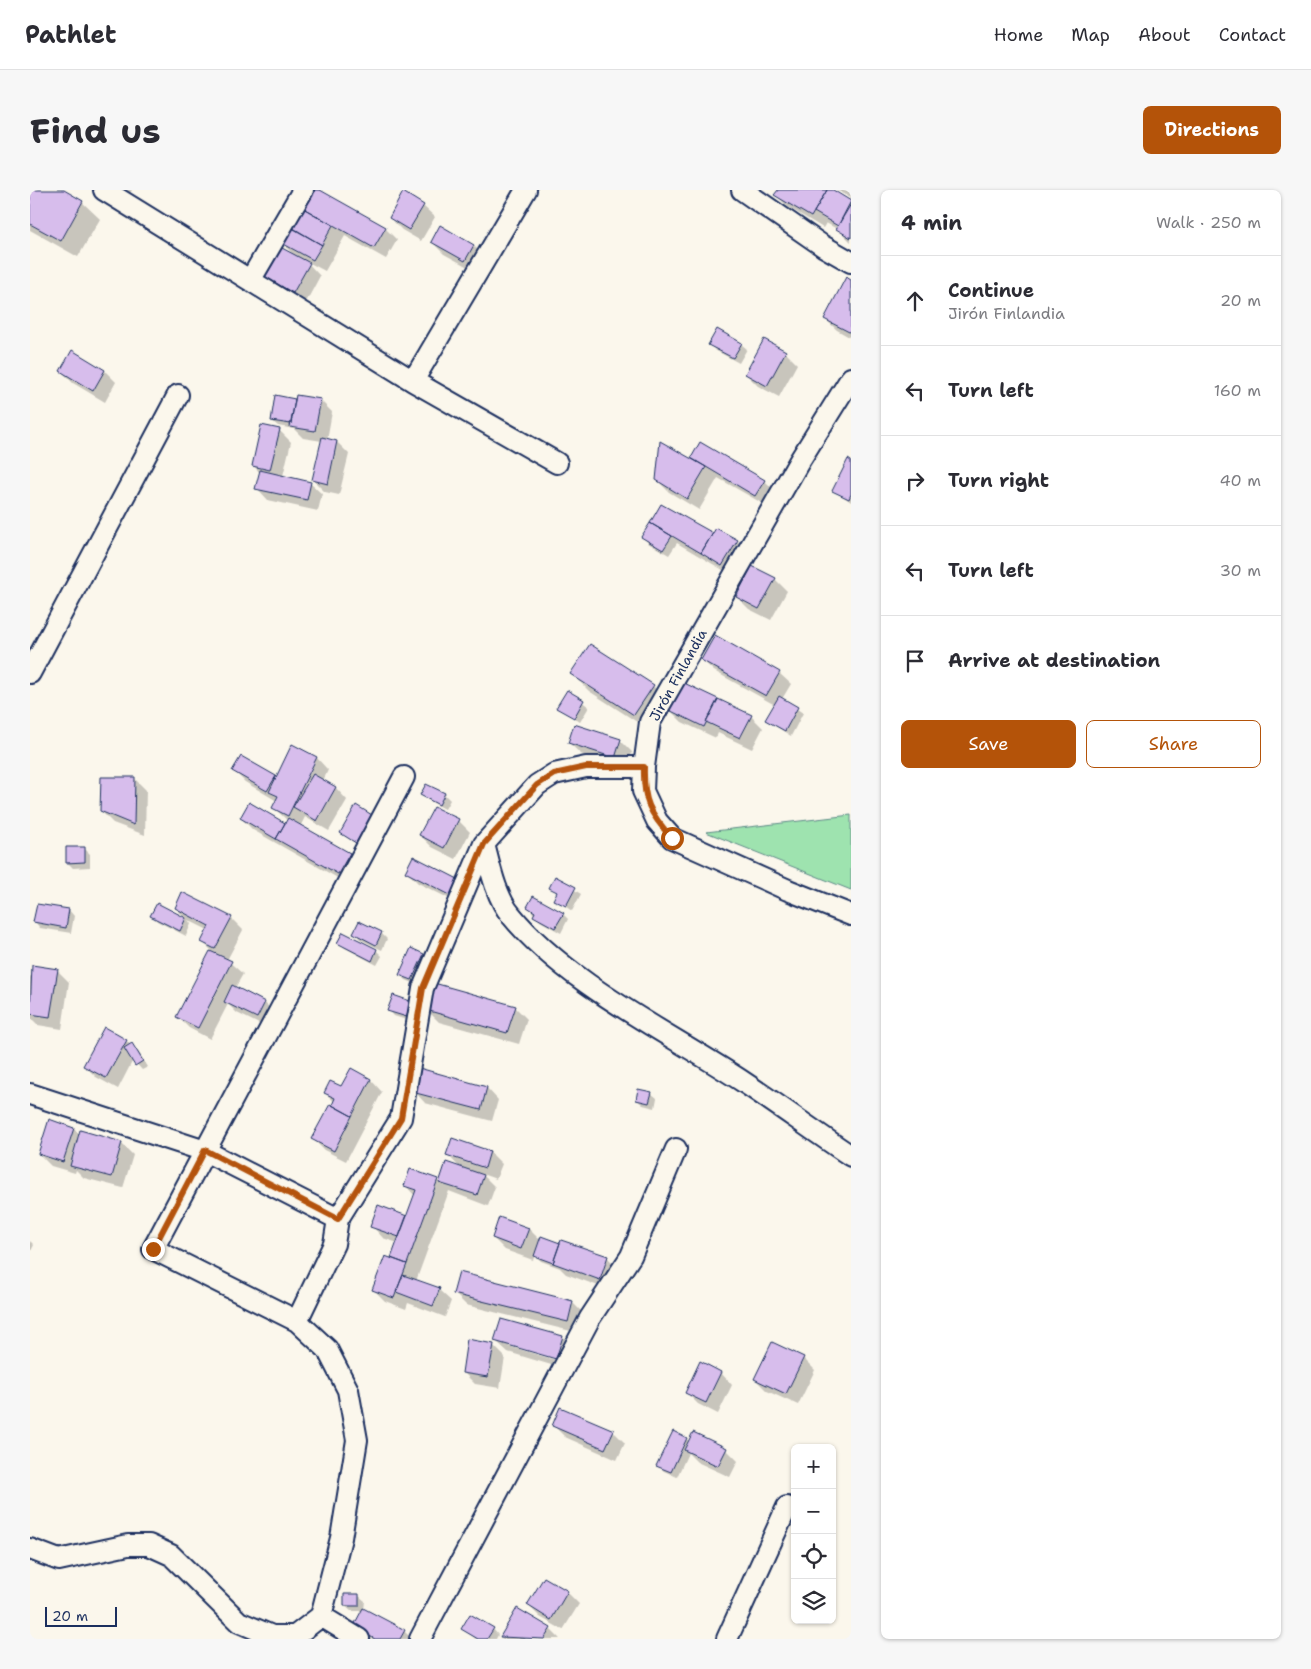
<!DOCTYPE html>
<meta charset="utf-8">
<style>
:root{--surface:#fff;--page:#f7f7f7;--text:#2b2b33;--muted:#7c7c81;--line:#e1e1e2;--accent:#b45309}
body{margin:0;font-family:"Shantell Sans",sans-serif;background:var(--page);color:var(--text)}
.controls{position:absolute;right:15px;bottom:15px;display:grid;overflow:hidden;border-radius:8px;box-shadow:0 1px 4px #0004}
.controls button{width:45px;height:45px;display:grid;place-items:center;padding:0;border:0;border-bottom:1px solid var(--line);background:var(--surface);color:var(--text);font:25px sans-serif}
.scale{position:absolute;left:15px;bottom:12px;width:72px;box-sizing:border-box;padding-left:5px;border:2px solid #1b2f5e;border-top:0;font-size:14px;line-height:18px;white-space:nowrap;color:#1b2f5e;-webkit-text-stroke:4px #fbf7ec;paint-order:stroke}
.stop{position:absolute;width:15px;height:15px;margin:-11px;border:4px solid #b45309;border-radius:50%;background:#fff}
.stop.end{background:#b45309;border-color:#fff;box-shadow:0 1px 5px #0008}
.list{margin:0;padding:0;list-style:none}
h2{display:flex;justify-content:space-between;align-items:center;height:65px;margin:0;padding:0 20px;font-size:21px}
h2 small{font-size:16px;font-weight:400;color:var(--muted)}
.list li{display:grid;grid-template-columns:32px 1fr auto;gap:15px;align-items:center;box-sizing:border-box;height:90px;padding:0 20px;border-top:1px solid var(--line)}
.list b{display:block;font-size:19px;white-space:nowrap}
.list p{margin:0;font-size:16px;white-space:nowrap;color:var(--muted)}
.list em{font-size:16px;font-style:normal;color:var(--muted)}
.actions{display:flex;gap:10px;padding:15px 20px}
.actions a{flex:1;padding:11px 0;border:1px solid var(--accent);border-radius:8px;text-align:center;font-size:18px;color:var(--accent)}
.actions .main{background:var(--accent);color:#fff}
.icon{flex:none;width:28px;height:28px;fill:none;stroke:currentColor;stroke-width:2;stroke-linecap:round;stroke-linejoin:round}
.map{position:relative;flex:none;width:821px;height:1449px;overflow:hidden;border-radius:8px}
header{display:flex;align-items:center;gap:30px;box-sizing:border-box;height:70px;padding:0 25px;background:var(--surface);border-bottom:1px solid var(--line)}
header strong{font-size:24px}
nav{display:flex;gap:28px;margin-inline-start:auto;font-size:18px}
.intro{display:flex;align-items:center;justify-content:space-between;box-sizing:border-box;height:120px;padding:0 30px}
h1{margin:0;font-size:35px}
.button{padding:12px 22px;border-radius:8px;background:var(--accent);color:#fff;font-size:18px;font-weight:700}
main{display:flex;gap:30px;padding:0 30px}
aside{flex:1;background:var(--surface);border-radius:8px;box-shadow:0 1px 4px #0004}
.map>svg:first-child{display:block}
</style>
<header>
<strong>Pathlet</strong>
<nav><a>Home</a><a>Map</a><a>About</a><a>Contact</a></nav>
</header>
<div class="intro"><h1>Find us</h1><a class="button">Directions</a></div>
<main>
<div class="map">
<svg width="821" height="1449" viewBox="0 0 821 1449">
<rect width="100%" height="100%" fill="#fbf7ec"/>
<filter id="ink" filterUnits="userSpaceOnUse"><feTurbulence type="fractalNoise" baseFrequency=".02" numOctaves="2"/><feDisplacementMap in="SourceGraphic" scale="10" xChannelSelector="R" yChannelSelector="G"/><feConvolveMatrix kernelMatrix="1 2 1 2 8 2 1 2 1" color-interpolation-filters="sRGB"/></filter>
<g filter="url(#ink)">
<path fill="#9ee3af" stroke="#5c8986" d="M821,625V700L676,642Z"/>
<path fill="#0003" fill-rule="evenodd" d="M0,0H31L52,12L70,29L48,67L0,40Z
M91,0H102L99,5Z
M285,0L355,38L367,50L356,69L315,46L295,81L276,71L290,86L275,114L249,99L237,87L265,66L250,51L263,39Z
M749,0H801L821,12V52L809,40L796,33L793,38L758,17L746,5Z
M807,0H821V8Z
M393,16L405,27L391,51L372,40L360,28Z
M402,52L444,56L455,67L447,82L414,64Z
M821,91V148L807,140L795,129Z
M711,154L717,159L709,173L685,160L680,155Z
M43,162L75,181L86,192L75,212L43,193L31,181Z
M755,162L767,174L749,207L728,196L716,184Z
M264,210H290L302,222L297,250L307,252L319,264L309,305L295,302L283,290L292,251L273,248L264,239L248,236L242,231Z
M249,240L261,252L253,286L280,293L292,304L288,321L238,310L227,298L230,283L223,275Z
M663,268L734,290L746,302L737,316L688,288L669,320L639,302L627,290L669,274Z
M821,272V312L804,300Z
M621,333L707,351L719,363L705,387L647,353L639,365L618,353L613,347L625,337Z
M745,389L757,401L741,430L719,419L707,407Z
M672,470L749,483L761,494L752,509L773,523L761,546L736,530L745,515L684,481Z
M542,484L623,496L640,513L621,541L559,501Z
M538,501L559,517L550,532L528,517Z
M640,520L721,526L733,538L722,559L688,543L686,548L652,532Z
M590,550L602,562L596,579L551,564L539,553Z
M263,556L287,568L298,580L293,591L306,598L317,610L299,641L275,627L270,637L319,664L331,676L320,695L223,640L211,628L219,614L256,634L258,631L244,618L247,611L215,592L204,581L211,567L247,588Z
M104,588L116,600L115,645L83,633L71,621Z
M397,595L414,604L420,610L415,619L398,610L392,605Z
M326,617L347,632L332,658L311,643Z
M428,630L440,642L426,669L402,657L390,645Z
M54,658L60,664V677L43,678L37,672Z
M377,682L429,691L434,716L388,693Z
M525,688L551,704L542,721L525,709L528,704L526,703L532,706L521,697Z
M127,714L156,729L146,718L201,728L213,740L197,770L213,784L205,798L235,813L246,825L239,839L207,823L198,814L180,849L159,838L147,826L181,760L173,752L178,740L158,730L161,734L156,746L127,731L122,725Z
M498,717L533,724L538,729L531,743L510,731Z
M39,720L44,726L41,743L10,738L5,732Z
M330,733L352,744L357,749L352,760L330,749L325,743Z
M309,753L346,760L352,766L347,775L315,758Z
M393,765L399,770L388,795L376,790L371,785Z
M28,781L39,792L32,839L8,835L0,827V786L2,787Z
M364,807L386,833L364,826L359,820Z
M485,817L497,829L489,854L409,832L397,820Z
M96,851L107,860L118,877L112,880L103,870L88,899L66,887L55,876Z
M341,890L352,902L316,971L294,960L283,949L305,912L295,903Z
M457,898L468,910L462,931L395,913L384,901Z
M621,903L627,908L625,918L613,915L607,910Z
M44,939L50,945L91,953L103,965L93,998L54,988L46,980L45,983L21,976L9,964Z
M423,950L460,962L472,974L466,989L452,984L465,997L458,1016L419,1001L386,1091L409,1100L421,1111L415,1127L378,1113L376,1119L355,1111L344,1100L362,1070L368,1053L353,1048L342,1036L377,1027L385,1006L375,995L407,990L410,993L416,974L431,979L418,965Z
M499,1039L511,1051L577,1067L589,1079L582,1101L536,1084L530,1078L511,1071L505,1065L503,1070L475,1060L463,1048Z
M0,1051L4,1055L0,1063Z
M424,1103L542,1112L554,1124L549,1143L436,1115Z
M533,1147L544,1159L538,1180L478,1162L466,1151ZM478,1154L533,1169L532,1172L478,1156Z
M463,1155L475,1167L470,1198L445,1194L433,1182Z
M773,1168L785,1180L768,1215L737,1201L725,1189Z
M691,1183L702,1195L688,1224L668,1214L656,1202Z
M524,1236L583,1241L595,1253L587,1270L535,1247Z
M644,1242L659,1251L696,1259L708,1271L700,1287L667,1272L658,1263L647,1287L634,1281L628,1275Z
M537,1402L549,1414L533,1440L510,1427L498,1415Z
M329,1406L335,1411L334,1420L374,1441L382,1449H337L333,1421H321L315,1416Z
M433,1439H463L468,1445L466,1449H446Z
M520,1439L530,1449H473L471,1447Z"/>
<path fill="#d7bdec" stroke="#1b2f5e" d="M0,0H34L53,11L31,51L0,34Z
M284,0H290L356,37L344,58L273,18Z
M748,0H797L781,27L744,5Z
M797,0H803L821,11L808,36L784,22Z
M373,2L394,15L379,40L359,28Z
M821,14V48L806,39Z
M273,18L303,35L292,55L262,38Z
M258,35L292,55L283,70L248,51Z
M410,35L444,55L435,71L401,52Z
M252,58L280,73L263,103L235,87Z
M816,87L821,90V143L794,129Z
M687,139L712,153L703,168L678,155Z
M734,149L756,161L737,196L715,184Z
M42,160L75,180L63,201L30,181Z
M245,205L265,209L261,234L241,231Z
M266,205L291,209L285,241L260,237Z
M231,235L250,239L240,280L222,276Z
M292,247L307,251L298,294L282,290Z
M630,251L676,277L657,309L626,290Z
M670,252L735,290L725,306L661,268Z
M818,269L821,271V304L819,309L802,301Z
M230,280L281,292L277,310L225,299Z
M631,314L683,343L671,363L620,333Z
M620,333L642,346L633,360L611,347Z
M686,338L708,350L692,376L671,363Z
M722,376L746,388L729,419L706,407Z
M685,445L750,482L736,506L671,470Z
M560,454L624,495L604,525L540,484Z
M652,492L688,509L674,537L639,520Z
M537,500L554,510L544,528L526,518Z
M749,506L768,517L755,541L735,530Z
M688,509L722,525L710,548L676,532Z
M544,534L591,549L585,568L538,553Z
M262,554L287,567L258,626L242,618L248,606L239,602Z
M211,566L246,586L237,601L202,581Z
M283,584L306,597L287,631L263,617Z
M71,587H105L104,635L70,621Z
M396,594L415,603L409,615L390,605Z
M219,612L255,633L246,649L210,628Z
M326,615L342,625L326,653L310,643Z
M404,617L429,629L414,658L389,645Z
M258,628L320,663L308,684L246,649Z
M36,657H55V672L36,673Z
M383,666L430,690L422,706L375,682Z
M525,686L546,697L536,716L523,710L527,702L519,698Z
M152,702L202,727L185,759L171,752L179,736L145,718Z
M503,706L534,723L525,738L503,726L505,722L497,717Z
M127,713L156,728L150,741L120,726Z
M7,714L39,719L36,738L3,732Z
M329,731L352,742L346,755L323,743Z
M313,742L347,759L342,771L307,753Z
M381,758L394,764L382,790L369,785Z
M180,761L202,771L168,838L146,827Z
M2,775L28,779L20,827L0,824Z
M404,793L486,816L477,843L396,820Z
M202,795L235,812L227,828L194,812Z
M363,805L386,813L380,828L357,821Z
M74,837L97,850L76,888L53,876Z
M102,853L113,871L105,876L94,858Z
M321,878L341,889L322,926L302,915L305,908L294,903L300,891L311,896Z
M389,878L457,897L451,920L382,902Z
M608,899L622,902L619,913L606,910Z
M300,914L322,926L304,961L281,949Z
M19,929L44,938L33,972L8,964Z
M50,940L92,952L82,987L40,976Z
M422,948L460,961L455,978L416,965Z
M416,972L454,985L447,1005L409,993Z
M380,979L408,989L377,1074L361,1068L386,1000L374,996Z
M348,1015L377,1026L369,1047L340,1037Z
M469,1027L499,1038L491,1059L462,1048Z
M511,1046L530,1053L523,1073L504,1066Z
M531,1050L578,1066L570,1090L523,1073Z
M355,1066L377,1074L364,1108L342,1100Z
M429,1082L543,1111L538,1132L423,1104Z
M373,1085L410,1098L403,1116L366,1102Z
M471,1129L533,1146L526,1169L464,1151Z
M437,1149L464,1154L458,1187L432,1183Z
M742,1152L774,1167L756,1204L724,1189Z
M670,1171L691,1182L676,1213L655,1203Z
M530,1217L584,1240L575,1259L522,1236Z
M643,1241L657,1248L641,1282L626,1276Z
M663,1242L697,1258L688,1276L654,1260Z
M514,1387L538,1401L521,1430L497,1415Z
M314,1404H329V1416H314Z
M333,1418L375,1440L370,1449H345L323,1437Z
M487,1418L521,1438L514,1449L470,1447Z
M440,1424L464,1438L457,1449H448L431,1439Z"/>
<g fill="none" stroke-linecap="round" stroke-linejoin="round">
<defs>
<path id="minor" d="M74,0L383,191L527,273
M712,0L793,56L821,72
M221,89L273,0
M821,188L770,270L620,532L614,577L613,601L627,631L642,648L758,700L821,725
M383,191L496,0
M0,483L148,205
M454,654C460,677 466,707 481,725C538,795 640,843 715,893C751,917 785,942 821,966
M0,904L175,961L308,1029
M267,1131L304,1054L308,1029L371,928L393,798L454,654L507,595L524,584L556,577H614
M0,1359L29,1370L98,1355H119L141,1365L209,1432L242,1446H265L291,1426L311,1348L327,1250L318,1200L297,1159L267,1131L123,1059L374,587
M291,1426L329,1449
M390,1449L560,1128L601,1066L646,959
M697,1449L757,1317"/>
</defs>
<use href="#minor" stroke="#1b2f5e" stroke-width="24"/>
<use href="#minor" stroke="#fbf7ec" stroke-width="20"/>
</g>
</g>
<g fill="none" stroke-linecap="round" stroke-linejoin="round" filter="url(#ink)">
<path stroke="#b45309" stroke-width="6" d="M123,1059L175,960L308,1029L371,928L393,798L454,654L507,595L524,584L556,577H614C613,610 619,623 642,648"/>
</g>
<g text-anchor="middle" stroke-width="4" stroke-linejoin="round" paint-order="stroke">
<g font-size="14" fill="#1b2f5e" stroke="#fbf7ec">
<text transform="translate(648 485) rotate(-61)" y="5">Jirón Finlandia</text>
</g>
</g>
</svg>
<div class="controls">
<button>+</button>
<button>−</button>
<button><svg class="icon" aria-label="locate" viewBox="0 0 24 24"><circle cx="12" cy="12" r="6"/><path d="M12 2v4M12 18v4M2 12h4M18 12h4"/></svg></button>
<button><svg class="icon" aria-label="layers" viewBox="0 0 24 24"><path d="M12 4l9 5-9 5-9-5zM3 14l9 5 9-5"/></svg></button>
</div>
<div class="scale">20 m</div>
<div class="stop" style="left:642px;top:648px"></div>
<div class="stop end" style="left:123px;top:1059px"></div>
</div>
<aside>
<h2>4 min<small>Walk · 250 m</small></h2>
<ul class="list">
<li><svg class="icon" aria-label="ahead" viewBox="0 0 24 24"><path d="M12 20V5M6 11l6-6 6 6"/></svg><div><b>Continue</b><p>Jirón Finlandia</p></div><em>20 m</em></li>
<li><svg class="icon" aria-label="left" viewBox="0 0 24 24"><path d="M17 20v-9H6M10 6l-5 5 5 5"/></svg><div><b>Turn left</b></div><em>160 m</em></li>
<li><svg class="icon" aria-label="right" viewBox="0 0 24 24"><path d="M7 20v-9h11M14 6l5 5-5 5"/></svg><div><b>Turn right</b></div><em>40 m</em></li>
<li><svg class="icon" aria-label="left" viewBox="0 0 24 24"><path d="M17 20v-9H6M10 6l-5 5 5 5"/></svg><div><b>Turn left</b></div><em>30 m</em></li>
<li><svg class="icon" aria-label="arrive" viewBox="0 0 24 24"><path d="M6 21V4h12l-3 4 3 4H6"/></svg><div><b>Arrive at destination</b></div></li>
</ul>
<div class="actions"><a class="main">Save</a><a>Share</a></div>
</aside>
</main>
